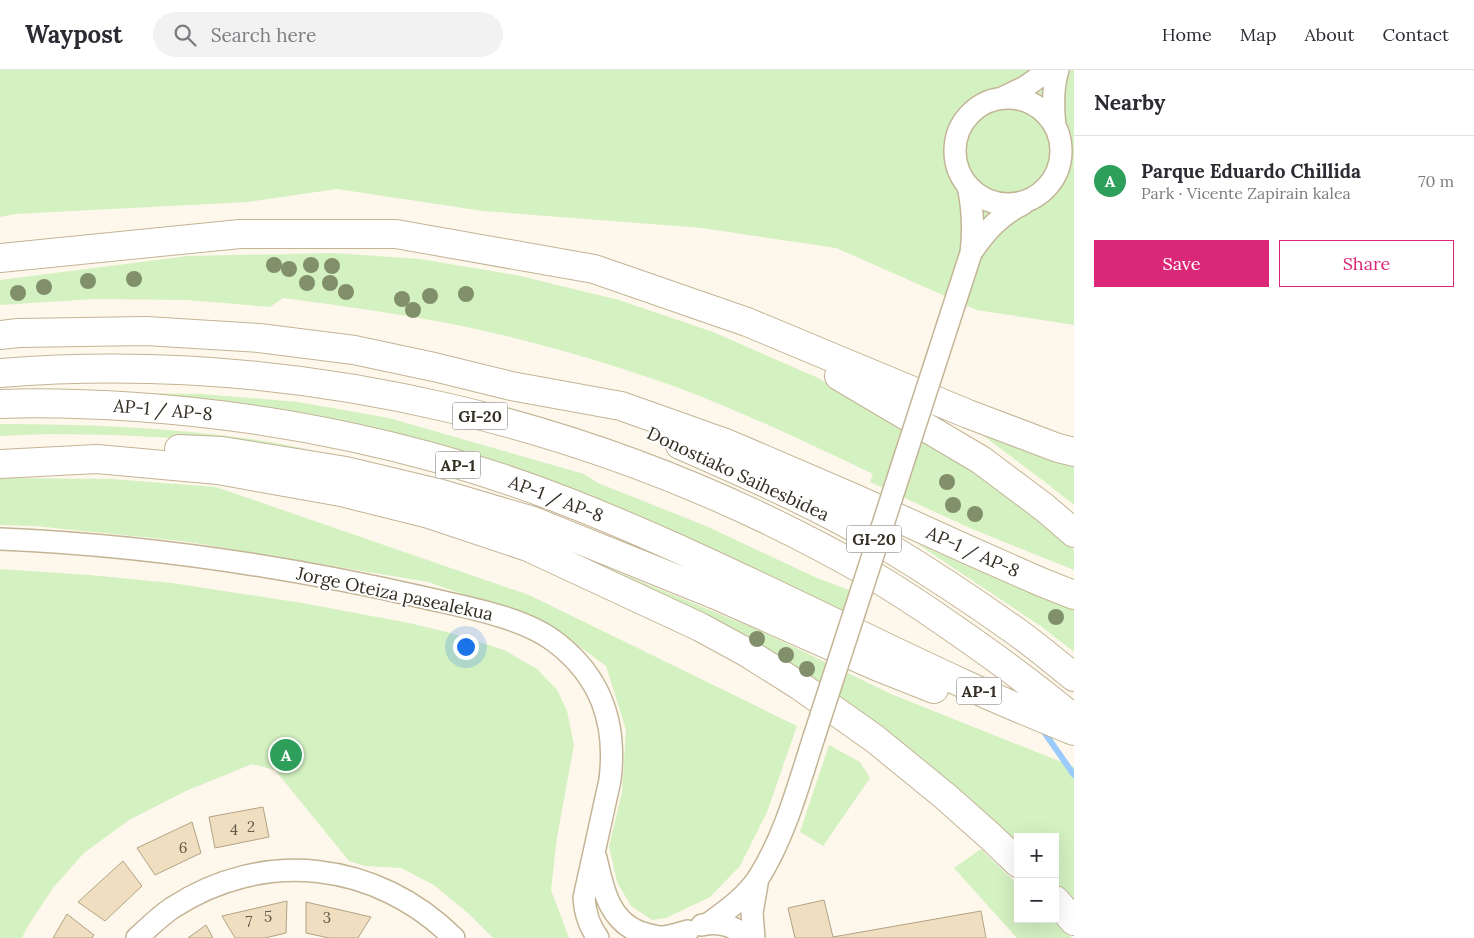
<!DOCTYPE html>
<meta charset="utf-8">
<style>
:root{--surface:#fff;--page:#f2f2f3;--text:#2b2b33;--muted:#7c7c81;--line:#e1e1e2;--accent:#db2777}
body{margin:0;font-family:Lora,serif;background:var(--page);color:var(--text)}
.controls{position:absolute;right:15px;bottom:15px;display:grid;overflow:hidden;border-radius:0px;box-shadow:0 5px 20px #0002}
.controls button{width:45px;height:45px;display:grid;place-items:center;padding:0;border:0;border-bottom:1px solid var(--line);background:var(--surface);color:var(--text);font:25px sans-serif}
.you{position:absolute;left:465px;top:576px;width:18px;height:18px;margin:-12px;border:4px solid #fff;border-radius:50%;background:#1a73e8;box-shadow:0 0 0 8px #1a73e833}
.badge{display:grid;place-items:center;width:32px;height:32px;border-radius:50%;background:var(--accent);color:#fff;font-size:16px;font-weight:700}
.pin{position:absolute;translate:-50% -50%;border:2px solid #fff;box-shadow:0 1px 5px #0006}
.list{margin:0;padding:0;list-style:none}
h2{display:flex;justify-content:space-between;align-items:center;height:65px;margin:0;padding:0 20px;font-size:21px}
h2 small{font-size:16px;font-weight:400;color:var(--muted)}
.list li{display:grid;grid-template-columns:32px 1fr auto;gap:15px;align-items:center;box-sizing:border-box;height:90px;padding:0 20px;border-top:1px solid var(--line)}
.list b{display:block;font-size:19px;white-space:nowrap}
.list p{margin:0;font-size:16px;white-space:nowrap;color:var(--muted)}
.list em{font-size:16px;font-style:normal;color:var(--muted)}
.actions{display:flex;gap:10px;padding:15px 20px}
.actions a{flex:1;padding:11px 0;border:1px solid var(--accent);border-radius:0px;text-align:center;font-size:18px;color:var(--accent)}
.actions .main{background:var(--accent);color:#fff}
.icon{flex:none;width:28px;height:28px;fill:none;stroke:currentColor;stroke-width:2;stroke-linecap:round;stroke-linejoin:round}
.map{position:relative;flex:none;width:1074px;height:868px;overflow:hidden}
header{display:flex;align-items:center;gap:30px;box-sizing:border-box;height:70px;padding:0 25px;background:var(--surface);border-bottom:1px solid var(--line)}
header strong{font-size:24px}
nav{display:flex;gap:28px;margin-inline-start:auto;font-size:18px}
.search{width:350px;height:45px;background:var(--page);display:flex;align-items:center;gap:12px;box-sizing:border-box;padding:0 18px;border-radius:28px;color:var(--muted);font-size:19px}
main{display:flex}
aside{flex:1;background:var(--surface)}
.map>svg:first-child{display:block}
</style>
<header>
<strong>Waypost</strong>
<div class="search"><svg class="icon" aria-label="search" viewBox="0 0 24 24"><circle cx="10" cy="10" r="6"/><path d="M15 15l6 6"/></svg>Search here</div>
<nav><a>Home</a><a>Map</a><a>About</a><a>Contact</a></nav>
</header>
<main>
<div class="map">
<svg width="1074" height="868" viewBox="0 0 1074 868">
<rect width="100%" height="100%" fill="#fef7eb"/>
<path fill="#d4f1c2" d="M0,0H1074V255L977,240L836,178L702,158L483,141L337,119L248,132L15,144L0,147Z
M333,183L420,189L516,205L619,230L713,262L816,307L912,360L967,395L1034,445L1074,480V500L972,459L870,412L873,404C808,373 743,342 676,317C606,292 534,271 462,256C403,244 343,236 283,228L270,237L188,230L94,229L0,235V210L188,186Z
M119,323L202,324L298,332L389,348L584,404L598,413L706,456L817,508L857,523L848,543L726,485L600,431L412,370L331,349L222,332Z
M0,354C81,354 162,357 243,368C292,374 341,387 389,398L193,369L116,365L47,364L0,366Z
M981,364L1051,391L1074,397V435L1045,412Z
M0,408L111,409L216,417L529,525L797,656L767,742L740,796L710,827L666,848L652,850L631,836L617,812L609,776L622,722L626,660L606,596L549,554L428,512L182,471L35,456L0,455Z
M916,473C968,497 1020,520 1074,537V582L1042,557Z
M601,495L765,563L891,624L1074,697V831L1055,812V767H1018V775L718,554Z
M0,499L89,505L172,513L302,533L409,553L451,563L504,580L537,599L557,620L567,641L574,675L557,767L551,820L569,868H493L469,844L434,815L401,798L365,796L349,791L275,700L252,694L186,721L129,750L84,783L53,818L26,859L22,868H0Z
M829,675L860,692L870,708L823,776L800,762Z
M981,779L1018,815V849H1052L1072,868H1017L954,798Z"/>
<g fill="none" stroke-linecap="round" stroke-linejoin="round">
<path stroke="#9acbfc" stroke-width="6" d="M1042,659L1074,705"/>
</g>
<path fill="#efdebf" stroke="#b3a385" d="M263,737L269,767L215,778L209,747Z
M192,752L201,783L155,805L137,778Z
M123,791L142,816L105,851L78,832Z
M824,830L833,867L981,841L986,868H795L788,838Z
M287,831L286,863L265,868H235L222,846Z
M306,832L371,847L358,868H329L306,863Z
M67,844L94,865L92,868H53Z
M206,855L213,868H188Z"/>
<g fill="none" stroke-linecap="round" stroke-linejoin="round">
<defs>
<path id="minor" d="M955 81a53 53 0 1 1 106 0a53 53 0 1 1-106 0Z
M1002,28L1025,17L1049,0
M1055,57C1053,38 1052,18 1058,0
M968,116C973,139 974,160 971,183
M971,183C985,162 1000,145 1023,134
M0,469C143,475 286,496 426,528C465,537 522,547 554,571C601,606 617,653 610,710L584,828C585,843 589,856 598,868
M596,788C603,820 610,855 646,864C651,865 657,867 662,867C670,867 680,863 688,861
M708,854C726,841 746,827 759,807C785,766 799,713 814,667
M702,855C720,850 735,857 749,868
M137,868C148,858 159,847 172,838C264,778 376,791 454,868
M754,868L752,843L758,808"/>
<path id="highway" d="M0,188L240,164H396L594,199L747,252L968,344L1058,378L1074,382
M0,265L18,263L146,261L259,268L354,280L434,297L511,316L621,336L728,374L854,428L964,478L1041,512L1074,525
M0,303C302,279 609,354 870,504C899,521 926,539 953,558C995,587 1035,616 1074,649
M839,306L981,390L1045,438L1074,463
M0,334C46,332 91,334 137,337C281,347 430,378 565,431C701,484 831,553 964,614C1000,631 1037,646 1074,661
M680,375C751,406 822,437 888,477C931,503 973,531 1014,560C1035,575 1054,591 1074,607
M179,379L222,381L346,401L438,423L533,451L716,525L876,596L934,619
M0,394L97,389L218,400L341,422L429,444L528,477L700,557L746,582L800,616L875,669L946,727L991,767L1018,793
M1055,830L1074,851"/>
</defs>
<use href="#minor" stroke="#c4b496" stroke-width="24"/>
<use href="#highway" stroke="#c4b496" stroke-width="30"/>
<use href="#minor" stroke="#fff" stroke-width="21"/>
<use href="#highway" stroke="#fff" stroke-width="28"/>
<defs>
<path id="minor-bridge" d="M814,667L971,183"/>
</defs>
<use href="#minor-bridge" stroke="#c4b496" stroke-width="24" stroke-linecap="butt"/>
<use href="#minor-bridge" stroke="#fff" stroke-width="21"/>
</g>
<g fill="#818f6a">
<circle cx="274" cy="195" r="8"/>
<circle cx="311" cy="195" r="8"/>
<circle cx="332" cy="196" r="8"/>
<circle cx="289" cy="199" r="8"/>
<circle cx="134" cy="209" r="8"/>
<circle cx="88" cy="211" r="8"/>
<circle cx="307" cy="213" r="8"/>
<circle cx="330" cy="213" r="8"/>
<circle cx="44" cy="217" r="8"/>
<circle cx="346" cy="222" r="8"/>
<circle cx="18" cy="223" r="8"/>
<circle cx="466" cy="224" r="8"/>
<circle cx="430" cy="226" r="8"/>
<circle cx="402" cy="229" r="8"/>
<circle cx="413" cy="240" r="8"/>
<circle cx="947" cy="412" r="8"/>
<circle cx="953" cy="435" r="8"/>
<circle cx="975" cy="444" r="8"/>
<circle cx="1056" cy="547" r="8"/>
<circle cx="757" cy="569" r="8"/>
<circle cx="786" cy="585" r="8"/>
<circle cx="807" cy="599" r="8"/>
</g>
<g text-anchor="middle" stroke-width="4" stroke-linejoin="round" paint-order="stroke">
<g font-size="15" fill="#635a49">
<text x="251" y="762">2</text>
<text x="234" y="765">4</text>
<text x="183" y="783">6</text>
<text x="268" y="852">5</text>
<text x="327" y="853">3</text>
<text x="249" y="857">7</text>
</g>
<g fill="#fff" stroke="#716d64" stroke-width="1">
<rect x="452.5" y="332.5" width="55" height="27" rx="4"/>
<rect x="435.5" y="381.5" width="45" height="27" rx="4"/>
<rect x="846.5" y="455.5" width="55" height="27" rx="4"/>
<rect x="956.5" y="607.5" width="45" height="27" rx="4"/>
</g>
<g font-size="16" font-weight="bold" fill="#342e22">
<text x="480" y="352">GI-20</text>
<text x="458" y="401">AP-1</text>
<text x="874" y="475">GI-20</text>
<text x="979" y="627">AP-1</text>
</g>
<g font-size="18" fill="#342e22" stroke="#fff">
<text transform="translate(163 340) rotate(5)" y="6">AP-1 / AP-8</text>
<text transform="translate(738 404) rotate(25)" y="6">Donostiako Saihesbidea</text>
<text transform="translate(556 429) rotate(21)" y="6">AP-1 / AP-8</text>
<text transform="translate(973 482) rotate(24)" y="6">AP-1 / AP-8</text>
<text transform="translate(395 524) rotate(12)" y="6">Jorge Oteiza pasealekua</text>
</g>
</g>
</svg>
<div class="controls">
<button>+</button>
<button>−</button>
</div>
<div class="you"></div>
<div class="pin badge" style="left:286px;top:685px;background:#2e9e5b">A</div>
</div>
<aside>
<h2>Nearby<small></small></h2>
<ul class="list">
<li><span class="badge" style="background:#2e9e5b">A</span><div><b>Parque Eduardo Chillida</b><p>Park · Vicente Zapirain kalea</p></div><em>70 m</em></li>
</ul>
<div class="actions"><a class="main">Save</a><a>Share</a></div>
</aside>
</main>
